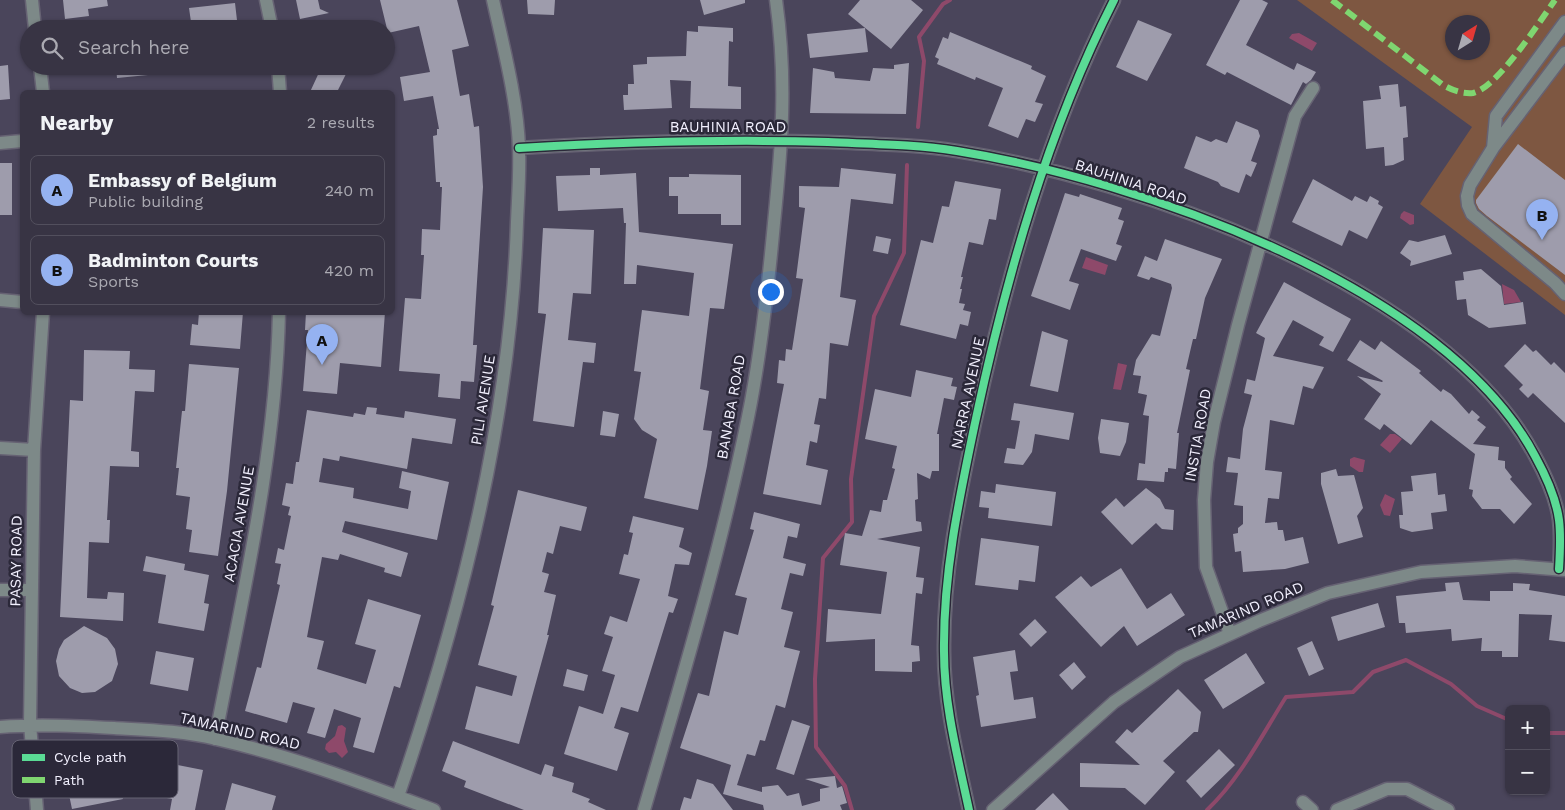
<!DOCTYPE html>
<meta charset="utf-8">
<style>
:root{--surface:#383444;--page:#3f3c4b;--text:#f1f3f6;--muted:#abaab2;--line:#524f5d;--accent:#95b2f1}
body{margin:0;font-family:"Work Sans",sans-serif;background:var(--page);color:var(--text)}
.controls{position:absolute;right:15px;bottom:15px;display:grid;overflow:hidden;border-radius:8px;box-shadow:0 1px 4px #0004}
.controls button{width:45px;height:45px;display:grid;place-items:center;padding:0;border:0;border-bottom:1px solid var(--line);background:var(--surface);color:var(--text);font:25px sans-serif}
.compass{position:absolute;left:1445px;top:15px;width:45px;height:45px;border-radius:50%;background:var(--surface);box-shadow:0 1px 4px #0004;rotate:37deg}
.you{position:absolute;left:770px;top:291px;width:18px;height:18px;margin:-12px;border:4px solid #fff;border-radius:50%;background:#1a73e8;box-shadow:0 0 0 8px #1a73e833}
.badge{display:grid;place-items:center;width:32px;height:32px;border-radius:50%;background:var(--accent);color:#111;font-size:16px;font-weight:700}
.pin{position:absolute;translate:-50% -41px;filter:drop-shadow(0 1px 2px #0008)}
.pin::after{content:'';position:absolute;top:26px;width:18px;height:15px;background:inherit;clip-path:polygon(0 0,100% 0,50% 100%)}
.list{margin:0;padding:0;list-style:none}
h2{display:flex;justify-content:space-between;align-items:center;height:65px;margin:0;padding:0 20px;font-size:21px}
h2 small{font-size:16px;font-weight:400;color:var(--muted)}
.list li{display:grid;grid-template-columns:32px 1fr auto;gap:15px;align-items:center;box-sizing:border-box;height:70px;margin:0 10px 10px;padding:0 10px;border:1px solid var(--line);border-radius:8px}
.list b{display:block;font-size:19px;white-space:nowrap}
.list p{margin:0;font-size:16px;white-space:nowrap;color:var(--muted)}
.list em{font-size:16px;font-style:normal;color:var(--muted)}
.icon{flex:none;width:28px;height:28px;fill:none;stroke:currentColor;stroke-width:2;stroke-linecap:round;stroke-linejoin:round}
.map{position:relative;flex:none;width:1565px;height:810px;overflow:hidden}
.search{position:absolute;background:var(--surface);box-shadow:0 1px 4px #0004;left:20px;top:20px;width:375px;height:55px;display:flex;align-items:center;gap:12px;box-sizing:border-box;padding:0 18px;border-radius:28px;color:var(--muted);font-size:19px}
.panel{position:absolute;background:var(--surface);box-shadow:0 1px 4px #0004;left:20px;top:90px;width:375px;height:225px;border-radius:8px}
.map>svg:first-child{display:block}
</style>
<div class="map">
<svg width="1565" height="810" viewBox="0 0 1565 810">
<rect width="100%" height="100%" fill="#4a455b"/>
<path fill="#7e5741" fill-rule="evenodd" d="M1297,0H1565V315L1420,204L1472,127ZM1452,22H1482V52H1452Z"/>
<path fill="#8e496a" d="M1299,33L1317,43L1312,51L1289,38L1292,34Z
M1404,211L1414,215V224L1410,225L1400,218L1401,214Z
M1086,257L1108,265L1105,275L1082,268Z
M1502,284L1514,290L1521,302L1504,304Z
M1118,363L1127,365L1121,390L1113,389Z
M1390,434H1395L1402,439L1390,453L1380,445Z
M1354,457L1365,460L1363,472H1359L1350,466V459Z
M1385,494L1395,499L1390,516L1384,515L1380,505Z
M342,725L346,728L344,741L348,752L342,758L336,752L329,753L325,749L326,744L335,736L338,726Z"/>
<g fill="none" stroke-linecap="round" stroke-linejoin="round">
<path stroke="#8e496a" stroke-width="4" d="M918,127L924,61L919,37L943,4L950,0
M1546,733H1565
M852,810L845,786L816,747L815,679L823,558L852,522L851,479L874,316L904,253L907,165
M1207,810C1240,779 1262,735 1286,697L1353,692L1373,672L1406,660L1451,684L1477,706L1509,720"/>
</g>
<path fill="#9e9cac" d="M63,0H107L108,6L88,9L89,16L65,19Z
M296,0H318L320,9L329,13L300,19Z
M380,0H457L469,46L452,50L460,96L469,94L474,127L479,126L483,187L473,345H477L474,382L461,381L460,399L438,397L440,374L399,371L405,298L421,299L424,255H421L422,229L440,230L442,187H440V182H436L433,136L437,135V129H439L433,96L404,101L400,77L430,72L419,26L388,33Z
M527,0H555L554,15L528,14Z
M700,0H745V3L704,15Z
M860,0H911L923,10L891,49L848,14Z
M1240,0H1262L1268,3L1246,45L1294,70L1297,63L1316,72L1311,80L1306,84L1303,82L1291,105L1227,72L1225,75L1206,65Z
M235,3L238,29H198L197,22H191L189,8Z
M1138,20L1172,34L1147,81L1116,67Z
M698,26L733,28V42L729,41L728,86L741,87V109L690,108L691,81L670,80L672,108L624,110L623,95H628V84H634L633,65L647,64V57L686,56L687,31L698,32Z
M865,28L868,52L810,58L807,34Z
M950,32L1032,66L1031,69L1046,76L1035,102L1043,104L1035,122L1026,119L1018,138L988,126L1003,88L976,77L975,80L937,64L939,59L935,57L943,37L948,39Z
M909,63L906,114L810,113L813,68L834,72L835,78L870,81L873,68L894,69V65Z
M8,65L10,99L0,100V66Z
M116,66H147L148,75L117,78Z
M322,66H350L337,92H310Z
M1398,84L1400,107L1406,106L1408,137L1403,138L1404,160L1393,165L1385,166L1384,147L1366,149L1363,101L1381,99L1379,86Z
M1236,121L1258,130L1260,136L1251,161L1257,163L1251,177L1246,174L1239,193L1221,186L1218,182L1184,168L1196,136L1211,142L1216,139L1227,143Z
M1518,144L1565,180V275L1487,216L1479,209L1476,203V200Z
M0,163H12V215H0Z
M590,168H600V175L636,173L639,232L733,244L724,309L710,308L700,389L709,391L703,430L712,431L707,466L698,510L644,498L657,439L642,430L634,419L641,372L634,371L642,310L689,316L694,273L637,265L636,284H624L626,223H624L623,208L558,211L556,176L590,175Z
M841,168L896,174L893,204L851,199L840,297L856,300L848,346L830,343L826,399L819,398L814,424L820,425L817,443L810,441L806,465L828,470L821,505L763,494L784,384L777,383L779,360L785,361L786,349L792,350L803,279L796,278L805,208L799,207V186L839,187Z
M689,174L741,175V225H721V214H678V196H669V177H689Z
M1313,179L1352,201L1355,196L1367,202L1370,196L1379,201L1378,204L1383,207L1367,239L1349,230L1342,246L1292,222Z
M955,181L1001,189L996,220L989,219L983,245L969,242L961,277H963L960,289H962L959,303L965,304L963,310L971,312L968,326L960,324L956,339L900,325L921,240L933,243L942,206L949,207Z
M1065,193L1079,197L1080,194L1122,208L1118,219L1124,221L1116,244L1122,246L1116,261L1081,249L1069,281L1079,284L1070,310L1031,296Z
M543,228L594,230L591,294L573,293L568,340L596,343L594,363L583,362L574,427L533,421L546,314L538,313Z
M1445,235L1452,254L1410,266L1411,261L1400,253L1409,240L1418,242Z
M876,236L891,239L888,254L873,251Z
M1165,239L1222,259L1205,298L1196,339H1193L1186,369L1190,370L1177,433H1179L1176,469L1168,468V472H1165L1164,482L1137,480L1139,463L1145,464L1149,416L1143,415L1147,395L1138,393L1141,376L1133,375L1136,360L1152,334L1160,336L1172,288L1171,284L1151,277L1149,280L1137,276L1145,256L1157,261Z
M1481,269L1501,286L1504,305L1523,302L1526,324L1489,328L1468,315L1466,299L1457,300L1455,281L1464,280L1463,272Z
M1284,282L1351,319L1333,352L1319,345L1324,337L1293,320L1273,356L1324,367L1313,389L1303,386L1294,425L1270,420L1265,470L1282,472L1279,499L1268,498L1265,523L1277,522L1278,530H1283L1285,541L1303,537L1309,563L1285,569L1243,572L1241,551L1235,552L1233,534L1238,533V528L1243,524V506L1234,505L1238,473L1226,472L1228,457L1240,459L1243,429L1252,395L1244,393L1247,379L1255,381L1265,338L1256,333Z
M199,312H243L240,349L190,345L192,324L198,325Z
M306,312H385L381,367L340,363L337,394L303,391L308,330H305Z
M1042,331L1068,340L1058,392L1030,386Z
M1360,340L1375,350L1381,341L1421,371L1419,373L1441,392L1443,389L1451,394L1469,414L1472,410L1480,417L1477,420L1486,427L1473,444L1499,447L1498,460L1505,461V468L1512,477L1510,479L1532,504L1514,524L1500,509H1482L1472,496L1473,490L1469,489L1475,454L1431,420L1411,445L1384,424L1380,430L1364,419L1381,394L1357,376L1382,382L1383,381L1347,360Z
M1525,344L1533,352L1536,350L1551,365L1554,362L1565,373V423L1533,393L1528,398L1519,389L1523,385L1504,366Z
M84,350L130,351L129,369L155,370L154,392L135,391L131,451L139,452V467L110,466L107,520H110L109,543L89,542L87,598L107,599L108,592L124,593L123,621L60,617L70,400L83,401Z
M189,364L239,368L227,491L218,556L189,552L192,530L186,529L190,497L176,495L179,468H176L182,411H185Z
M916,370L953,378L951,386L957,387L954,400L944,398L937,434H939V471H932L930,479L917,473L918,499L915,500L916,521L921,522L922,531L877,539L920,547L916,577L924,578L922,594L916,593L911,645L919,646L920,661L912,662V672L875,671V639L826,642L828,609L881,614L887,572L840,565L845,533L862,536L870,510L881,512L883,500H887L895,469L892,468L897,446L865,439L875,389L911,397Z
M1014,403L1074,413L1069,440L1035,434L1032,452L1023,465L1004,463L1007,448L1015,449L1020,421L1011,420Z
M367,407L377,408L376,414L404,418L405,411L456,419L452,444L412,438L407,469L340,456L339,461L323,458L319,482L354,488L353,498L408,509L411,491L399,488L402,471L449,482L437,540L345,521L342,532L408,553L401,577L384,572L385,568L340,554L338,560L322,557L307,637L324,641L317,669L366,684L376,650L355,644L368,599L421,615L400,688L394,686L374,753L353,747L361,718L334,709L325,738L307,733L315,708L293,702L287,723L245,711L257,667L261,668L280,585L277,584L281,564L275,563L278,548L284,550L291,516L288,515L290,507L282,505L286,483L293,484L296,462H299L307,410L353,417L354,413L365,415Z
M603,411L619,414L615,437L600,435Z
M1101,419L1129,423L1126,442L1120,456L1100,453L1098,438Z
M1336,469L1338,476L1354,475L1363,508L1357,516L1363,537L1338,544L1321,484V473Z
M1436,473L1438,495L1445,494L1447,511L1431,513L1433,529L1412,532L1400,528L1399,515H1403L1401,492L1413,491L1411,476Z
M996,484L1056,492L1052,526L988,518L989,508L979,507L981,491L995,493Z
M1146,488L1160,499L1165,509L1174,510L1173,530L1162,529L1156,523L1132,545L1101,512L1116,498L1124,507Z
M518,490L587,507L581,531L560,526L553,554L547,552L542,572L549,574L544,592L556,595L547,635H549L519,744L465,729L476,686L512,696L517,676L478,665L494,606L491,605Z
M754,512L800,524L797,538L788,536L783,558L806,564L803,576L790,573L781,609L793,612L784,647L800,651L785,708L776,705L765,741L760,740L755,756L747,754L737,785L762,792V787L778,785L787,796L799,793L802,806L820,801V789L830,787L805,779L835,776L837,788L842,786L847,803L840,805L842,810H764L763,805L723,794L731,765L680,748L698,693L709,696L724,631L738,635L747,598L735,595L754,530L750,529Z
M633,516L684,528L679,547L692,553L689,565L675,564L668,596L678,599L673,613L669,612L638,712L621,707L614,728L629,733L617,771L564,754L579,706L603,714L615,675L602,671L613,637L604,634L610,616L627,622L640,579L619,574L624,554L628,555L633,533L629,532Z
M981,538L1039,546L1035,582L1019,580L1018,590L975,585Z
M146,556L185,564L184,570L209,575L204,603L209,604L204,631L158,623L166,575L143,571Z
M1121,568L1147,609L1171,593L1185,615L1137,646L1124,626L1101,647L1055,597L1081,576L1091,587Z
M1459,582L1463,600L1490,601V591H1513V583L1530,584L1529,590L1565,596V642L1549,640L1552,615L1519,614L1518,657H1502V651H1481L1482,638L1452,641L1451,629L1406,633L1405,623H1399L1396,596L1446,591L1445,583Z
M1378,603L1385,627L1338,641L1331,617Z
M1035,619L1047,632L1031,647L1019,634Z
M84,626L107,638L115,649L118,664L112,681L95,692L82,693L70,688L59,676L56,661L59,649L64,640Z
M1312,641L1324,669L1309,676L1297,648Z
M1015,650L1018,671L1010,672L1014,700L1033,697L1036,718L981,727L976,696L979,695L973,657Z
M156,651L194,658L188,691L150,684Z
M1246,653L1265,683L1223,709L1204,680Z
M1074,662L1086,677L1072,690L1059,675Z
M567,669L588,675L584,691L563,686Z
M1178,689L1201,712L1198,732H1194L1163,761L1175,772L1145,805L1125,788L1080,787V763L1140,765L1115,742L1127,729L1132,733Z
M792,720L810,726L794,775L776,769Z
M453,741L541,775L545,764L554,767L552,776L574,783L572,792L590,799L588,802L606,810H524L464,787L466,781L442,771Z
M1219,749L1235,765L1201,798L1186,781Z
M114,756L123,799L72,809L63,766Z
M137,757L203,770L195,810H170L172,799L130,791Z
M697,779L713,784L733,810H680L684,797L691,799Z
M232,783L276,796L272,810H225Z
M1053,793L1069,810H1035Z"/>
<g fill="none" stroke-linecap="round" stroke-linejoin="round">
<defs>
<path id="minor" d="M32,0L35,29
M266,0L272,29
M1565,22L1496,116L1493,148L1565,53
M40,66L43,92
M278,66L280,92
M0,143L22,141
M519,148C622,142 725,139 828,142C871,144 914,144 957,151C1138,180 1445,286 1535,456C1546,476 1556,497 1559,520C1561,536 1560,553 1559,569
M1493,148L1470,185L1467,196L1468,205L1472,214L1555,283L1565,294
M0,300L22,302
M0,448L34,450
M0,590H32
M1230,634L1206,567L1204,500L1207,462L1214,422L1238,325L1295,116L1313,88
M0,727C38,724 76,726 114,728C149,730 183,731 216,739C291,756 362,783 434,810
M215,739C242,598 276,457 279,312
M398,796C461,613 511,417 517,222C518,198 520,173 519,149C518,103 503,45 493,0
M1303,802L1312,810
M37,810L30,724L34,450L43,312
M644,810C682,680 721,550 748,417C761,354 768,288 774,223C782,144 787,79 776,0
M969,810C958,758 944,705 944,652C943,574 959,499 975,423C1006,278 1047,132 1114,0
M993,810L1114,702L1180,657L1259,621L1328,593L1421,572L1515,566L1565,570
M1337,810L1387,789H1407L1448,810"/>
</defs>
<use href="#minor" stroke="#666273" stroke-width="15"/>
<use href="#minor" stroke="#7d8988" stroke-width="12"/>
<path stroke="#7fd670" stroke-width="6" stroke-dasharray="12 6" stroke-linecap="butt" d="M1332,0L1443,85C1452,90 1462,94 1473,93C1497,88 1540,21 1555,0"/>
<defs>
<path id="cycleway" d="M519,148C622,142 725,139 828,142C871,144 914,144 957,151C1138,180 1445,286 1535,456C1546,476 1556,497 1559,520C1561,536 1560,553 1559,569
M969,810C958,758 944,705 944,652C943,574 959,499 975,423C1006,278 1047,132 1114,0"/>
</defs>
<use href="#cycleway" stroke="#2b2839" stroke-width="11"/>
<use href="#cycleway" stroke="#5adb95" stroke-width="8"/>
</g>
<g text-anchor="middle" stroke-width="5" stroke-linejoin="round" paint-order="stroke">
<g font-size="15" fill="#f2f0fe" stroke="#2b2839">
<text x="728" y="132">BAUHINIA ROAD</text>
<text transform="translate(1131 182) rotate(18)" y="5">BAUHINIA ROAD</text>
<text transform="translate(968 393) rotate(-78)" y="5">NARRA AVENUE</text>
<text transform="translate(483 400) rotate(-81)" y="5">PILI AVENUE</text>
<text transform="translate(731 407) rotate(-80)" y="5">BANABA ROAD</text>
<text transform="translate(1198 435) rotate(-80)" y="5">INSTIA ROAD</text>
<text transform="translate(239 524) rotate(-80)" y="5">ACACIA AVENUE</text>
<text transform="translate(16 561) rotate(-89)" y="5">PASAY ROAD</text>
<text transform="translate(1246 610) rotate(-23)" y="5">TAMARIND ROAD</text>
<text transform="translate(240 731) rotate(13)" y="5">TAMARIND ROAD</text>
</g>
</g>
<rect x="12" y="740" width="166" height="58" rx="8" fill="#2b2839" stroke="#676474" stroke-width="1"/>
<rect x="22" y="754" width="23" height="7" fill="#5adb95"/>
<rect x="22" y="777" width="23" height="6" fill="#7fd670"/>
<g font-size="14" fill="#f2f0fe">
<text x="54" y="762">Cycle path</text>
<text x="54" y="785">Path</text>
</g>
</svg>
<div class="controls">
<button>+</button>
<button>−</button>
</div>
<svg class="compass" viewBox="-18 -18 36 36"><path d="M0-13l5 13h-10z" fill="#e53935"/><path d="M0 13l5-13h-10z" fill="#abaab2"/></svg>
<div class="you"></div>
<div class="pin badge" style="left:322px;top:365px">A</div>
<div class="pin badge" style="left:1542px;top:240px">B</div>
<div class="search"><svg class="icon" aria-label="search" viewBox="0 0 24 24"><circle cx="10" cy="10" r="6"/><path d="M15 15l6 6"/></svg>Search here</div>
<section class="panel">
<h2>Nearby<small>2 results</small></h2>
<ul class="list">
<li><span class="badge">A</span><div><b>Embassy of Belgium</b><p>Public building</p></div><em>240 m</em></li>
<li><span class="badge">B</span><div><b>Badminton Courts</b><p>Sports</p></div><em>420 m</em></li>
</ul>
</section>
</div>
